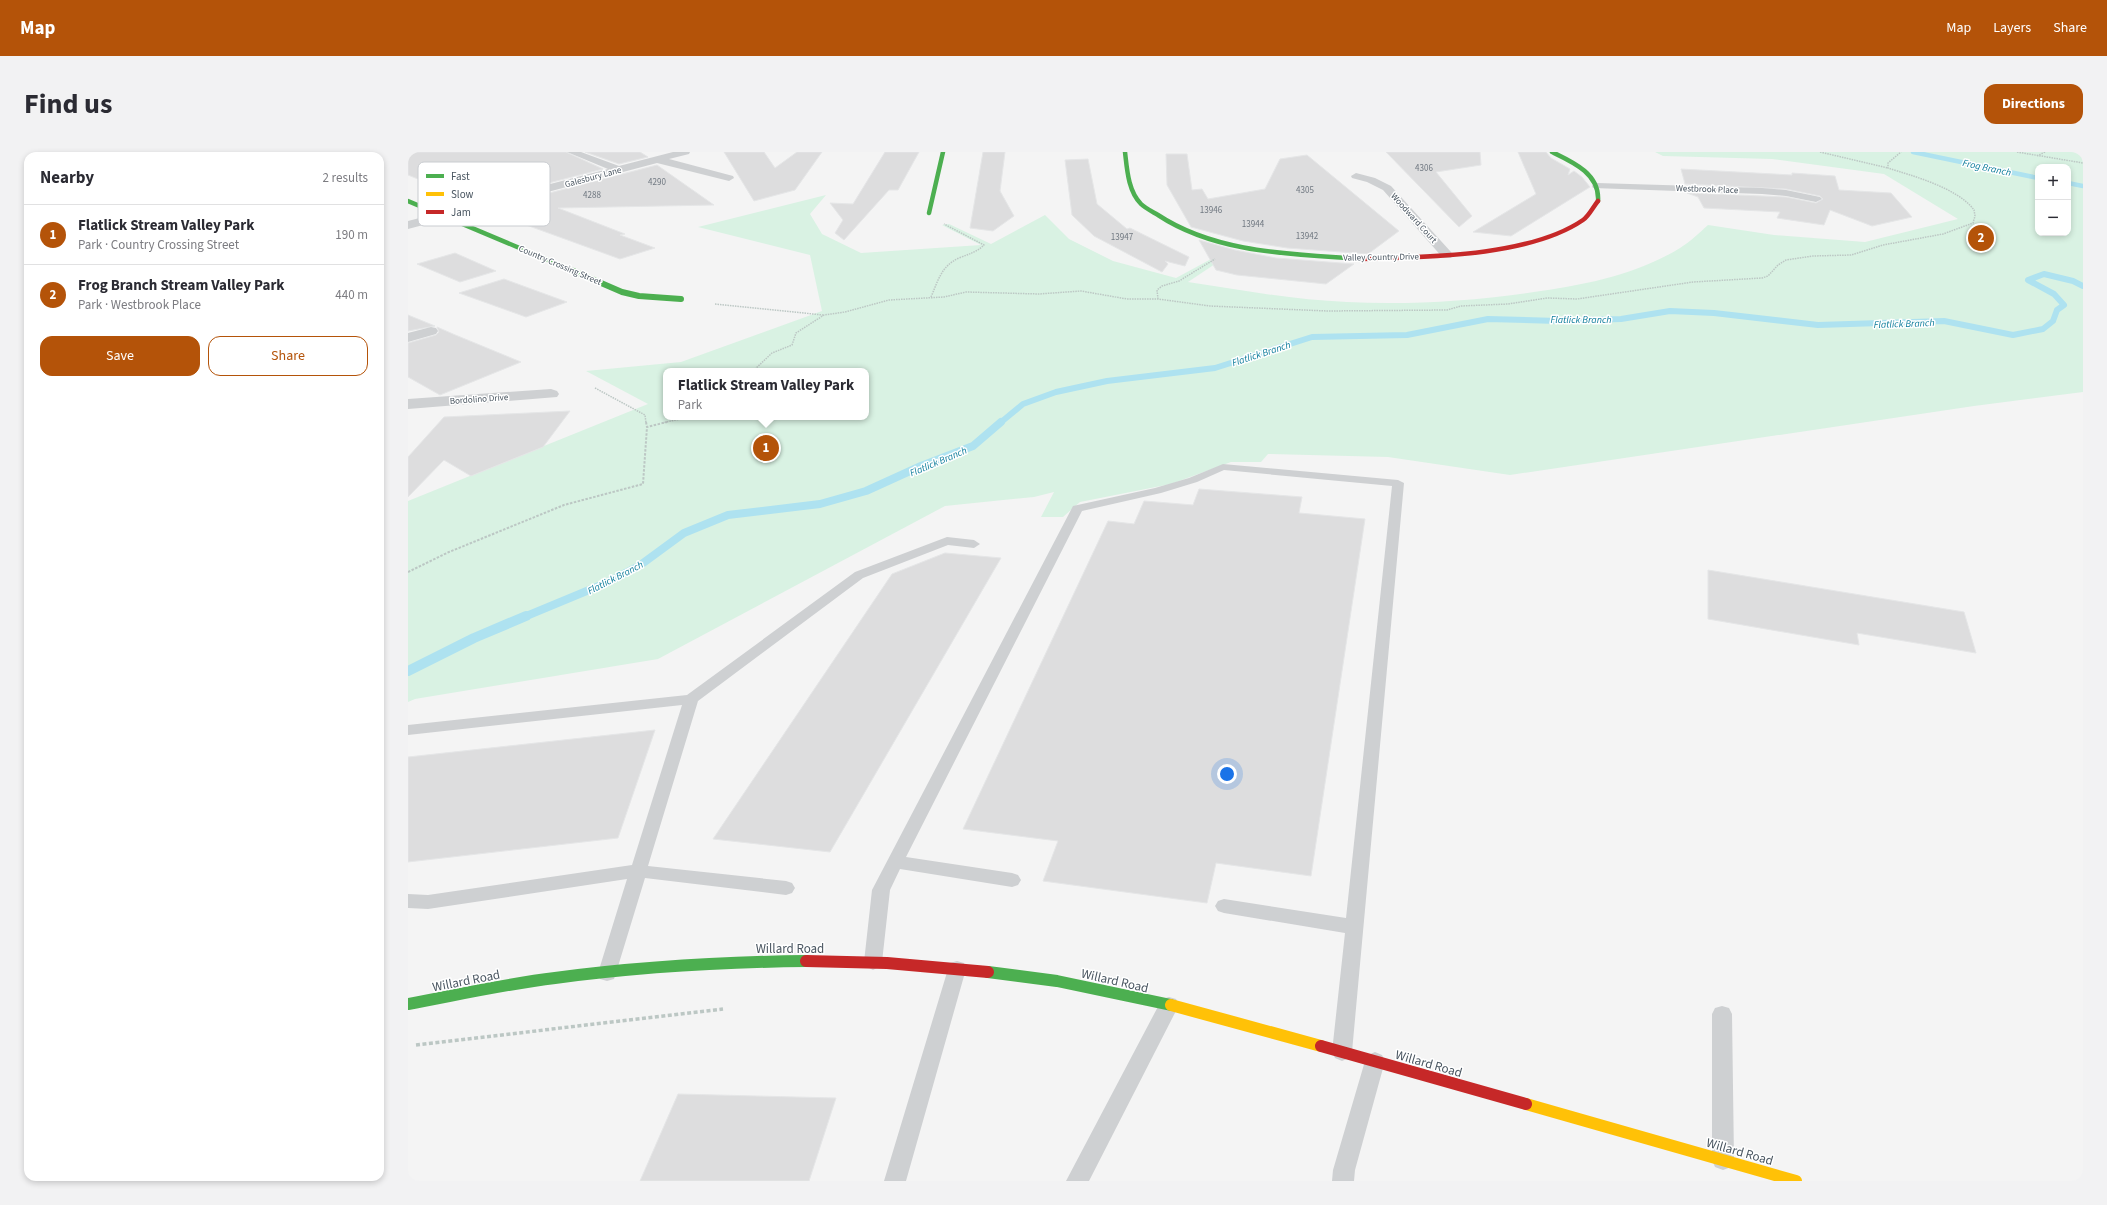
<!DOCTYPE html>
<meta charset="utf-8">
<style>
:root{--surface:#fff;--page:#f2f2f3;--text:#2b2b33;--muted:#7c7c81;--line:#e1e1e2;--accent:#b45309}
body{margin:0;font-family:"Source Sans 3",sans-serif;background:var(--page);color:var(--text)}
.controls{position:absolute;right:12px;top:12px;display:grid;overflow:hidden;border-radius:8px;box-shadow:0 2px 6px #0003}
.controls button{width:36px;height:36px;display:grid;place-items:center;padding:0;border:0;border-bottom:1px solid var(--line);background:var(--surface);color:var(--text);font:20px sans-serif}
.you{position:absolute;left:819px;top:622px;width:14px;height:14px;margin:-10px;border:3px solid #fff;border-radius:50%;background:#1a73e8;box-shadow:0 0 0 6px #1a73e833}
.badge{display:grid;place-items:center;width:26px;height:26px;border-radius:50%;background:var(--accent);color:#fff;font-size:13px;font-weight:700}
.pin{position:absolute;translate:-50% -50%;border:2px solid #fff;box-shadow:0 1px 4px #0006}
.popup{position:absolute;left:255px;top:216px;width:206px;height:52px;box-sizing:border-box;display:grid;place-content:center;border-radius:8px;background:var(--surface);filter:drop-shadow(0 1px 3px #0005);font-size:13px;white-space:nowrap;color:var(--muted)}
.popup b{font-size:15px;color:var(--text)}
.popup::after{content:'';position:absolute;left:50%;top:100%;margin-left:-8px;border:8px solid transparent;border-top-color:var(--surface)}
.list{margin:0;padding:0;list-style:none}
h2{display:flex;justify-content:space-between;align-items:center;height:52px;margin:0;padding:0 16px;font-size:17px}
h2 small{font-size:13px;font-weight:400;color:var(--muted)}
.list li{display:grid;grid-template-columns:26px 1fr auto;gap:12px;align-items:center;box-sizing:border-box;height:60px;padding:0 16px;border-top:1px solid var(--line)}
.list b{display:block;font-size:15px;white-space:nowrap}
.list p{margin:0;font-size:13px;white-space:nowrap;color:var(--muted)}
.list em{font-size:13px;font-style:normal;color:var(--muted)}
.actions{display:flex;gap:8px;padding:12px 16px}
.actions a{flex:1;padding:9px 0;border:1px solid var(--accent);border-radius:12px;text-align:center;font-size:14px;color:var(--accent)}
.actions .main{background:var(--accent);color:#fff}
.map{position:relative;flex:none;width:1675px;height:1029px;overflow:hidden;border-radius:12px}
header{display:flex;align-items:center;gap:24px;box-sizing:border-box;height:56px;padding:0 20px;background:var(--accent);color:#fff}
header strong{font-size:19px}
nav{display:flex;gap:22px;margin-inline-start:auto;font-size:14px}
.intro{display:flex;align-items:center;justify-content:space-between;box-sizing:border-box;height:96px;padding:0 24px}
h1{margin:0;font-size:28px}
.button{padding:10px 18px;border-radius:12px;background:var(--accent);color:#fff;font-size:14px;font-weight:700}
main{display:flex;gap:24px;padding:0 24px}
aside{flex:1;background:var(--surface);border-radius:12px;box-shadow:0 2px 6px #0003}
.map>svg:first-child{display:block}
</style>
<header>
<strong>Map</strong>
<nav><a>Map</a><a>Layers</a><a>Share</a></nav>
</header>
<div class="intro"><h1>Find us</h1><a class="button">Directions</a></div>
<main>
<aside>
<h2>Nearby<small>2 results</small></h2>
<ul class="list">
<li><span class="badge">1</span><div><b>Flatlick Stream Valley Park</b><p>Park · Country Crossing Street</p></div><em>190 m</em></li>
<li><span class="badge">2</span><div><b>Frog Branch Stream Valley Park</b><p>Park · Westbrook Place</p></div><em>440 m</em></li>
</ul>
<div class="actions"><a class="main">Save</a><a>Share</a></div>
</aside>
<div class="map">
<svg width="1675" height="1029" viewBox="0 0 1675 1029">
<rect width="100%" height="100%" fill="#f4f4f4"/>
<path fill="#d9f2e3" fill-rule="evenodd" d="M1247,0H1675V240L1566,254L1102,323L980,305L860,302L853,310H823L763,332L672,350L655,365H633L646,340L626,345L537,354L250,507L7,547L0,550V349L240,252L178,219L273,210L414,159L402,103L290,75L418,43L402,62L414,82L453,101L573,93L534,73L541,72L583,92L637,63L661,87L705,109L768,126L818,99L825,100L780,130C833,138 886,148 939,150C1001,153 1064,149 1126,140C1176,133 1228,123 1272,96C1282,90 1291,81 1300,73L1366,83L1457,90L1550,67L1476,22L1364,7L1255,4ZM1630,15H1660V81H1630ZM258,219H458V265H258Z"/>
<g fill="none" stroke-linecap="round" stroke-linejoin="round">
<path stroke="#aee2f0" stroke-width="4.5" d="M1505,0L1630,26
M1660,31L1675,34"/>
<path stroke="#aee2f0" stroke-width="6" d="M592,271L615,252L648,240L699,229L807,216L904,185L999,183L1080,167L1150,169L1213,167L1262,159L1306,161L1410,173L1536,169L1605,183L1635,177L1645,169L1649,158L1656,153L1646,142L1620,128L1636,122L1665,129L1675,134"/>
<path stroke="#aee2f0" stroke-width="8" d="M116,465L198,431L231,414L276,381L320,363L412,352L458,339L513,314L565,294L593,270"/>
<path stroke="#aee2f0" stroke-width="10" d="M0,519L66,486L118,464"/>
</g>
<path fill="#ddddde" stroke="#e5e6e7" d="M0,0H158L195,17L67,50L0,23Z
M177,0H232L240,5L211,12Z
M316,0H356L367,16L389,0H414L387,38L346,49Z
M477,0H511L490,38H481L436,88L427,81L435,68L422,51L445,52Z
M575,0H597L592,39L606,64L585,79L562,76Z
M978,0H1072L1073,13L1028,20L1064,64L1051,75Z
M1110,0H1138L1143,6L1162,17L1160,23L1166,19L1174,25L1182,35L1103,84L1065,80L1128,42Z
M758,2H779L784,38L794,37L800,47L857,37L872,7L899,3L991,79L960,102L879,96L835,89L783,75L759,33Z
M680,7L689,52L719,77L722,76L781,105L777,114L757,109L760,112L754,120L686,84L664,63L657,8Z
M249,13L306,53L150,56L217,82L212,83L247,96L212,107L99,66L103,64L84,56Z
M1273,17L1384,23V21L1427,24L1431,38L1483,41L1504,65L1464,74L1422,58L1416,73L1369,66L1372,60L1296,56L1290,45L1279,41L1354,44L1378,45L1408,51L1415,47L1412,44L1378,37L1277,32Z
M791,88L827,98L868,106L946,112L918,132L829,123L808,118Z
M47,101L88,119L52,130L9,112Z
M96,127L159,150L118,165L51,141Z
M0,163L27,174L0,179Z
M29,175L45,182L113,210L32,243L0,225V191L28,183L31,180Z
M162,259L135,295L63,324L36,308L0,345V305L36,265Z
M791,337L894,345L891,361L957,367L903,724L808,711L799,751L635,729L650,689L555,677L700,369L726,372L736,349L785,353Z
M537,401L593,406L422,700L305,687L484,422Z
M1300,418L1556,460L1568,501L1449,481L1451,493L1300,467Z
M247,578L210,686L0,710V605Z
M270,942L428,946L401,1029H232Z"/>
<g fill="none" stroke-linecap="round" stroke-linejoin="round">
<path stroke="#bcc7c4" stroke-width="1.5" stroke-dasharray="1.5 1" stroke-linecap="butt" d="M1412,0L1480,16
M1609,0L1675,11
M1629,4L1637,0
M523,145C530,129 533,114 551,106C561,102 569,100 576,93L536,72
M750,147L749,138L754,134L771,129L807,107
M307,152L415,163
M345,219L364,201L384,193L388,181L416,163L437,160L481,148L536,145L558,140L631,142L673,139L719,147H750L802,154L919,159L1039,158L1053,154L1100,152L1139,146L1169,147L1285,130L1354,126L1360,124L1370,113L1378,108L1405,104L1443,103L1475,93L1535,82L1565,71L1567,64L1566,58C1550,36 1505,24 1480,16V11L1493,0
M187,236L237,263L238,271
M254,271L281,265"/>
<path stroke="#bcc7c4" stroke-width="2" stroke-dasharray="2.5 1.5" stroke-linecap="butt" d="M238,270L239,275L259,270
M0,420L41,400L156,353L235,332L239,275"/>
<path stroke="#bcc7c4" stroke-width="3.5" stroke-dasharray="4 2.5" stroke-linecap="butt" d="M8,893L315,857"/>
<path fill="#ced0d2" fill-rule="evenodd" d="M815,312L990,328L996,331L944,900L941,906L934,909L927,906L924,900L937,781L816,761L810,759L807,754L810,749L816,747L938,766L984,334L816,318L789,330L753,341L674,359L498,705L604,721L610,723L613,728L610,733L604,735L492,717L482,738L474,810L471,815L465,818L459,815L456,810L464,738L665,354L747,336L781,326Z
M539,385L566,388L572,392L566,396L540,393L455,426L290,549L240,714L378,729L384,731L387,736L384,741L378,743L237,726L208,821L206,827L199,829L192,827L190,821L219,727L20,757L0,756V742L20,743L224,713L274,553L0,583V573L279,543L447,420Z
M549,809L556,811L558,817L498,1029H476L540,817L542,811Z
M761,845L768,847L771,853L681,1029H658L754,847Z
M1314,854L1321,856L1324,862L1326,1008L1323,1015L1315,1018L1307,1015L1304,1008V862L1307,856Z
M967,900L974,903L977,909L947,1018L946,1029H924L925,1018L957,909L960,903Z"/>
<path fill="#ced0d2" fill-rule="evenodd" d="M159,0H173L211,14L265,0H282L281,2L261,7L325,24L326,26L321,29L249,11L0,77V69L200,17Z
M948,21L967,26L983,34L1043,100L1045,103L1043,106H1035L975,38L959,30L944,26L943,24Z
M1189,31L1354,36L1378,38L1412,45L1414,47L1408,50L1378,44L1354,42L1185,36L1184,34L1185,32Z
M23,175L28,176L30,179L28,182L0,190V181Z
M143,237L149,239L151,242L149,245L0,257V247Z"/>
<path stroke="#4caf50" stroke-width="4.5" d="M717,0C719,17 720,39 733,52C737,56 745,60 750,63C809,102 886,102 953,107
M1144,0C1165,10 1192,22 1190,49
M0,49L166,119
M521,61L535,0"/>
<path stroke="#4caf50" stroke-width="6" d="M163,118L214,140L231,144L273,147"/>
<path stroke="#4caf50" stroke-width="12" d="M580,820L649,829L763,853
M0,852C49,843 97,832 147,826C230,815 314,810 398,809"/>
<path stroke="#ffc107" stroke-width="12" d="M763,853L913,894
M1118,952L1388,1029"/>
<path stroke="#c62828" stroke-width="4.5" d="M953,107C1017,105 1121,105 1175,68C1181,64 1185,55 1190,49"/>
<path stroke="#c62828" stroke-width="12" d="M398,809L479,811L580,820
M913,894L1118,952"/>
</g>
<g text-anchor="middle" stroke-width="3" stroke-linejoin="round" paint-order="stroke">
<g font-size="9" fill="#707881">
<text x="1016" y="19">4306</text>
<text x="249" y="33">4290</text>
<text x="897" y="41">4305</text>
<text x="184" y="46">4288</text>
<text x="803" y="61">13946</text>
<text x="845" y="75">13944</text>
<text x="899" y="87">13942</text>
<text x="714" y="88">13947</text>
</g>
<g font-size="9" fill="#4a5661" stroke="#fff">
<text transform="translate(185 25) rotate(-15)" y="3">Galesbury Lane</text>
<text transform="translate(1299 37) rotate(2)" y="3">Westbrook Place</text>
<text transform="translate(1006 66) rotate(48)" y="3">Woodward Court</text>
<text transform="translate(973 105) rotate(-1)" y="3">Valley Country Drive</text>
<text transform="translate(152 113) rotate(23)" y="3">Country Crossing Street</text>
<text transform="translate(71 247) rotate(-4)" y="3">Bordolino Drive</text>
</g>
<g font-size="10" font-style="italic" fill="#0c7c9b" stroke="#fff">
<text transform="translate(1579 15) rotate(12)" y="4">Frog Branch</text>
<text x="1173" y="171">Flatlick Branch</text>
<text transform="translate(1496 171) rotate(-2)" y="4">Flatlick Branch</text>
<text transform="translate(853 201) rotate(-18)" y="4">Flatlick Branch</text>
<text transform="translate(530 309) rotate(-23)" y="4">Flatlick Branch</text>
<text transform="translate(207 425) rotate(-27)" y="4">Flatlick Branch</text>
</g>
<g font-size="13" fill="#4a5661" stroke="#fff">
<text x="382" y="801">Willard Road</text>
<text transform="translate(58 828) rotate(-11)" y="5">Willard Road</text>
<text transform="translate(707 828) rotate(13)" y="5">Willard Road</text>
<text transform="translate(1021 911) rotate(16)" y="5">Willard Road</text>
<text transform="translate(1332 999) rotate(16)" y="5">Willard Road</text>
</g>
</g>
<rect x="10" y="10" width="132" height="64" rx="6" fill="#fff" stroke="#c9ccd0" stroke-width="1"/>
<rect x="18" y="22" width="18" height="4" fill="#4caf50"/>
<rect x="18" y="40" width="18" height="4" fill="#ffc107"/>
<rect x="18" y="58" width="18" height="4" fill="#c62828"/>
<g font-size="11" fill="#4a5661">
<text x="43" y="28">Fast</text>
<text x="43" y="46">Slow</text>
<text x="43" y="64">Jam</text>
</g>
</svg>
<div class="controls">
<button>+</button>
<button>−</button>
</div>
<div class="you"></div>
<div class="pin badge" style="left:358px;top:296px">1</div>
<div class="popup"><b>Flatlick Stream Valley Park</b>Park</div>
<div class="pin badge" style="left:1573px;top:86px">2</div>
</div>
</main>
